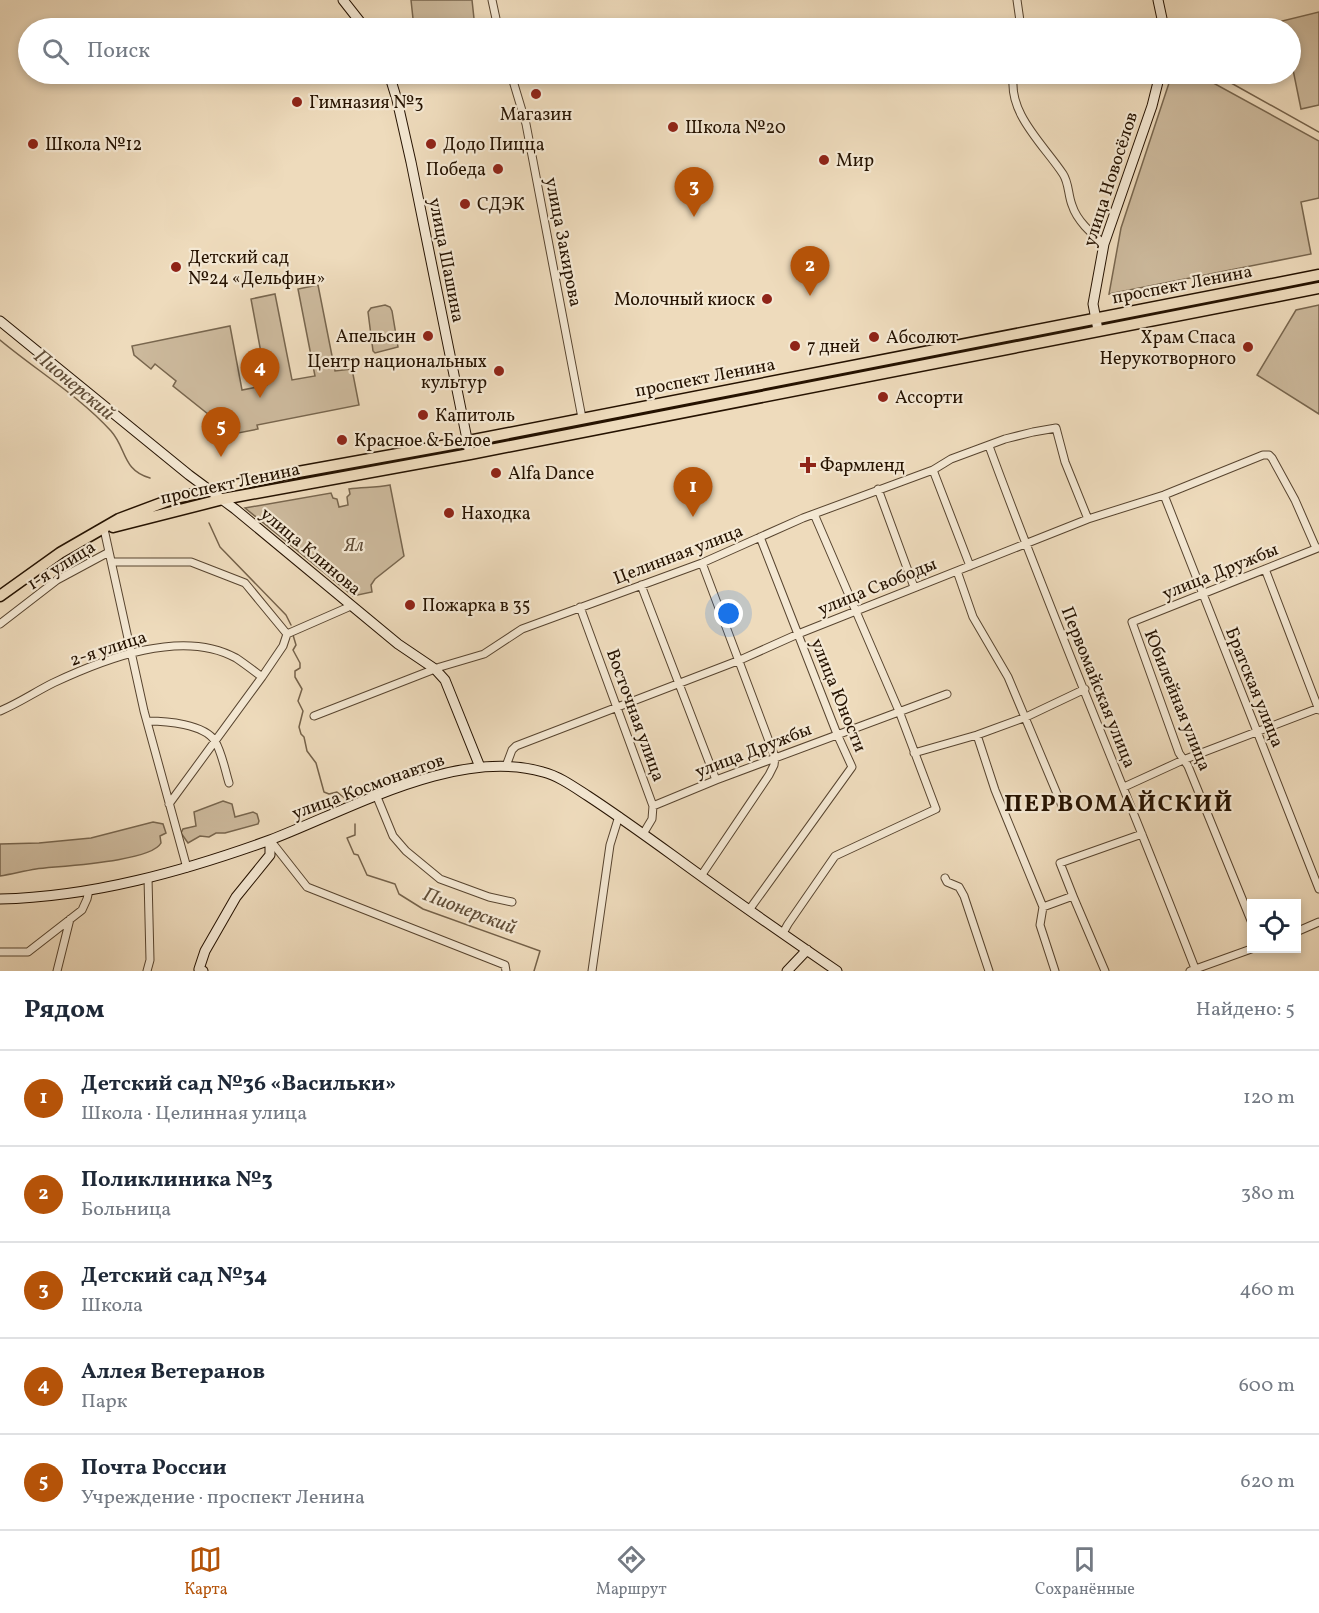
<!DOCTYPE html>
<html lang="ru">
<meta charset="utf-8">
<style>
:root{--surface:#fff;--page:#f6f6f7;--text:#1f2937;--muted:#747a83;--line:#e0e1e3;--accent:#b45309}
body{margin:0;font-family:Vollkorn,serif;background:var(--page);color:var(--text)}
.controls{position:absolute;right:18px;bottom:18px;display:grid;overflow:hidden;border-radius:0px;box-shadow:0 3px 9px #0003}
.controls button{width:54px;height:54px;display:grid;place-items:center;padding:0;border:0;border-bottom:2px solid var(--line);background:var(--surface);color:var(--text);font:30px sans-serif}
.you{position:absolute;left:729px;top:614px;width:21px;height:21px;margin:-15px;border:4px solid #fff;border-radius:50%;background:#1a73e8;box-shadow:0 0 0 9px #1a73e833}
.badge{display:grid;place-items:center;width:39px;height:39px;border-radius:50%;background:var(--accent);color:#fff;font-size:20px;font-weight:700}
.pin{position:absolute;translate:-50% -50px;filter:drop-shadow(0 2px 3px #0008)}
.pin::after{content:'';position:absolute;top:32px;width:21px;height:18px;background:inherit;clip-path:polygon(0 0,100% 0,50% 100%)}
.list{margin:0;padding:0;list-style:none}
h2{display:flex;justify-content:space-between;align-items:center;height:78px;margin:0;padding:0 24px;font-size:26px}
h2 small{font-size:20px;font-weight:400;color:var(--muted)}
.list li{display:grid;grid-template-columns:39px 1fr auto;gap:18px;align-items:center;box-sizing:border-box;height:96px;padding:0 24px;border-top:2px solid var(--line)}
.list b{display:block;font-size:22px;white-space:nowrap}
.list p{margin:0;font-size:20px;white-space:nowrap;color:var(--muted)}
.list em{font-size:20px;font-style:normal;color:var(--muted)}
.icon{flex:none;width:33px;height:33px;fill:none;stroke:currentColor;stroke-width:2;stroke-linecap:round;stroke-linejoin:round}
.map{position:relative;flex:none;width:1319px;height:971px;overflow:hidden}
.search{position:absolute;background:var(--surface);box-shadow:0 3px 9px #0003;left:18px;right:18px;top:18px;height:66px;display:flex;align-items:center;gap:15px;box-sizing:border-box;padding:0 21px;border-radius:33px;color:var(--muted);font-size:22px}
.sheet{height:558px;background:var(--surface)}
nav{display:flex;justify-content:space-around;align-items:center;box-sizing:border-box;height:84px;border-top:2px solid var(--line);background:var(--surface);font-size:16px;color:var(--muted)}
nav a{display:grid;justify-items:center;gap:3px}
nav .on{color:var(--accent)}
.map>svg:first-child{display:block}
</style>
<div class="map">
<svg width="1319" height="971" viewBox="0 0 1319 971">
<rect width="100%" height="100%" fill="#eedbbc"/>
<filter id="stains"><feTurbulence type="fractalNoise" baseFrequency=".00333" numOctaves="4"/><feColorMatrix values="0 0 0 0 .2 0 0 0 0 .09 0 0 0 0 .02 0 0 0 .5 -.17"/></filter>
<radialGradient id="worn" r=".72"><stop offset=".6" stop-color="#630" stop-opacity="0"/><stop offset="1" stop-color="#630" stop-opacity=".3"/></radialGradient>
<path fill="#ccb99c" stroke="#78664e" stroke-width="1.5" d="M411,0H472L475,28H414Z
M1319,12V105L1301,109L1291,60L1290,28H1283L1282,21Z
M1172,74H1197L1319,141V198L1301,202L1311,254L1109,294L1121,228Z
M318,285L335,371L352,369L359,405L257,425L258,429L233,434L173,386L176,381L155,364L151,369L134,355L132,346L230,326L242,390L267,385L251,299L275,294L292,380L315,376L298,289Z
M385,305L390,307L392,311L398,347L375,353L373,351L368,312L371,308Z
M1319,305V414L1257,375L1296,310Z
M390,485L404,556L375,579L371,585L372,592L353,596L245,508L331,493L333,498L337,499L339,507L348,505L347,497L350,494L349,489C363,487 375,488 390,485Z
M223,801L232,804L235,817L253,812L257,814L259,821L258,824L225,833H216L209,837L200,836L188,843L181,833L183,829L196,826L194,812Z
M153,822L163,824L166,833L160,836L161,843C151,862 59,866 36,869C24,871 12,874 0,876V844L39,843L91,838Z"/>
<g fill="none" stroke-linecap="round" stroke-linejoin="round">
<path stroke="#75624a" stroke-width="1.5" d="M1215,74L1319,132
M0,340C36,370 79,396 111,431C127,449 122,470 150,478
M209,523L220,547L286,615L291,625
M293,635L296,645L293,650L300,663V668L295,671V677L302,689L298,701L303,711L299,727L301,734L304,737L307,751L316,763L324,792L329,794L337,792L347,800
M355,824V835L347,838L354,854L358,855L367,875L395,884L399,894L423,909L540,951L534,971"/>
<defs>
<path id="street" d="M492,0L498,28
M1017,0L1021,28
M511,74L526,124L582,418
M1014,74C1006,112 1044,145 1063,174C1069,183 1068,195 1072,205C1077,221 1091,233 1104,244
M989,446C1054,623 1128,795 1196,971
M933,470L970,566
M878,489L914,587
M1164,495L1319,889
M104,529L144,711L187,868
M112,562H191L245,583L287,634
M1265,569L1319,710
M957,571L973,617L1008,677L1063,808
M641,585L716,780
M580,607L653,806L652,819L643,834
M0,624L57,580L109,552
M0,711C19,703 35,692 53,683C104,659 182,628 236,658C245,664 254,671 262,677
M314,716L440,667L484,654L522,629L702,563L803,518L933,470L951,459L1005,439L1033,432L1056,428L1065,462L1088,519
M148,721C166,721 204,724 215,741C222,753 225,770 229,783
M977,735L995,790L1043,907L1073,896L1060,863L1142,834
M914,753L977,735L1026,717L1085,689
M506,766L512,750L516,746L740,660L798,634L1025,544L1088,519L1164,495L1263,455H1269L1272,458L1295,500L1316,548
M1124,787L1183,760L1319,708
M377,797L393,836L406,851L440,879L489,897L512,902
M169,804L262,677L283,646L287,634L351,606
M653,806L716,780L947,694
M270,840L307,887L505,965L506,971
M701,876L769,775L774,765L775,757L702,563
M945,878L947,882L959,887L964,896L989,971
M1073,896L1105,971
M1043,907L1040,925L1055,971
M749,910L852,767L837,734L760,537
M1252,923L1188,766L1179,753L1132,622L1318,548
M1296,932L1319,922
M783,933L788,924L835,856L936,809L899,711L814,514
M0,952H28L82,910L87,899L89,890
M57,971L70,919
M147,971L150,960L148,878
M592,971L610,845L619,816
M1190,971L1254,948"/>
<path id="secondary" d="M343,0L365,28
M1158,0L1164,28
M389,74L397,100L411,162L470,454
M0,321L189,475L235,509L398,644L435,669L445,680L480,767
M1098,330L1093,304L1104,244L1152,106L1160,74
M0,899C92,897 184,871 270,840C349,810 457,747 543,772C559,776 574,787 588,796C617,815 646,836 675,857C728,896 783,934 837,971
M203,971L199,969L205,951L236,897L270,855V840
M787,971L807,950"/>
<path id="primary" d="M113,527L223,499L470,454L1319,288
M0,596L60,553L119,519L175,498L287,474L453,444L1319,275"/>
</defs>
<use href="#street" stroke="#57442f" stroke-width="9"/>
<use href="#secondary" stroke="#251200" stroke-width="11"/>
<use href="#primary" stroke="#251200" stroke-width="13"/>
<use href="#street" stroke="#f4e8d3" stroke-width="7"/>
<use href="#secondary" stroke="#f4e8d3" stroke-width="9"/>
<use href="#primary" stroke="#eedbbc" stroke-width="10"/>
</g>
<g fill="#8f2418" stroke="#f4e8d3" stroke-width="2">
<circle cx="536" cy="94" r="6"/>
<circle cx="297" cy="102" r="6"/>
<circle cx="673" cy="127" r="6"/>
<circle cx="33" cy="144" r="6"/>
<circle cx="431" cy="144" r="6"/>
<circle cx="824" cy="160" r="6"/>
<circle cx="498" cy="169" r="6"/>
<circle cx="465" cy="204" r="6"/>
<circle cx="176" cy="267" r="6"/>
<circle cx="767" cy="299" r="6"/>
<circle cx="428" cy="336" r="6"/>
<circle cx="874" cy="337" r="6"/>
<circle cx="795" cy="346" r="6"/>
<circle cx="1248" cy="347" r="6"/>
<circle cx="499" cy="371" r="6"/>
<circle cx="883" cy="397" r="6"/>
<circle cx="423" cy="415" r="6"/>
<circle cx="342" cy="440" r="6"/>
<path d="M805 456h6v6h6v6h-6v6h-6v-6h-6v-6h6z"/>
<circle cx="496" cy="473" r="6"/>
<circle cx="449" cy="513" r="6"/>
<circle cx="410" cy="605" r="6"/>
</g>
<g text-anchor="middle" stroke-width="4.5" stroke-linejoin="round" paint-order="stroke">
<g font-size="18" fill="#251200" stroke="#f4e8d3" text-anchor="start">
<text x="309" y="108">Гимназия №3</text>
<text x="536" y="120" text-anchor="middle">Магазин</text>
<text x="685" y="133">Школа №20</text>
<text x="45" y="150">Школа №12</text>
<text x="443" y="150">Додо Пицца</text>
<text x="836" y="166">Мир</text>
<text x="486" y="175" text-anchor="end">Победа</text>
<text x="477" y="210">СДЭК</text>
<text x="188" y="263">Детский сад<tspan x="188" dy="21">№24 «Дельфин»</tspan></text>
<text x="755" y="305" text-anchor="end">Молочный киоск</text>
<text x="416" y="342" text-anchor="end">Апельсин</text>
<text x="886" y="343">Абсолют</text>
<text x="1236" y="343" text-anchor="end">Храм Спаса<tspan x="1236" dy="21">Нерукотворного</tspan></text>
<text x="807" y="352">7 дней</text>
<text x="487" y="367" text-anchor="end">Центр национальных<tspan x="487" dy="21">культур</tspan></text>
<text x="895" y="403">Ассорти</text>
<text x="435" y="421">Капитоль</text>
<text x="354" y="446">Красное &amp; Белое</text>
<text x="820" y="471">Фармленд</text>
<text x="508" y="479">Alfa Dance</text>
<text x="461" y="519">Находка</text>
<text x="422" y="611">Пожарка в 35</text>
</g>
<g font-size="18" fill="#251200" stroke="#f4e8d3">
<text transform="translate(1110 179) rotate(-72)" y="6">улица Новосёлов</text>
<text transform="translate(564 242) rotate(79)" y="6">улица Закирова</text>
<text transform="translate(447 260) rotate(79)" y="6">улица Шашина</text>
<text transform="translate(1182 284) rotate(-11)" y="6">проспект Ленина</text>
<text transform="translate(705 377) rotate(-11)" y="6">проспект Ленина</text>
<text transform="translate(230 483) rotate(-12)" y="6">проспект Ленина</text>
<text transform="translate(311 551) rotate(40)" y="6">улица Клинова</text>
<text transform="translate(678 554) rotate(-21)" y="6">Целинная улица</text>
<text transform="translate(61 565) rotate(-32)" y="6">1-я улица</text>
<text transform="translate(1220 571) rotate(-22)" y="6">улица Дружбы</text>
<text transform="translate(877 586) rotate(-22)" y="6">улица Свободы</text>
<text transform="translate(108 648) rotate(-18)" y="6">2-я улица</text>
<text transform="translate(1099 687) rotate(68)" y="6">Первомайская улица</text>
<text transform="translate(1255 687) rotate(68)" y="6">Братская улица</text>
<text transform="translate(839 695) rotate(68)" y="6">улица Юности</text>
<text transform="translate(1178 700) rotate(68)" y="6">Юбилейная улица</text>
<text transform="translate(636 715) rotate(70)" y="6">Восточная улица</text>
<text transform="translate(753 750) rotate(-21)" y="6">улица Дружбы</text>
<text transform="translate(368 786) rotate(-20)" y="6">улица Космонавтов</text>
</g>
<g font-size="18" font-style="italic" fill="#5f4c37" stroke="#f4e8d3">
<text x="354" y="551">Ял</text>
</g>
<g font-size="20" font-style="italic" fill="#614e38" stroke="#f4e8d3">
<text transform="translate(75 384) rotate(40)" y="7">Пионерский</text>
<text transform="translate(470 910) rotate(21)" y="7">Пионерский</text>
</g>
<g font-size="24" font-weight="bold" letter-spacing="1.5" fill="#251200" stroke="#f4e8d3">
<text x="1119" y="811">ПЕРВОМАЙСКИЙ</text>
</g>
</g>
<rect width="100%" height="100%" filter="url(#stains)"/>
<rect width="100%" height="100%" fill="url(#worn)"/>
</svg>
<div class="controls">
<button><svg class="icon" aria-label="locate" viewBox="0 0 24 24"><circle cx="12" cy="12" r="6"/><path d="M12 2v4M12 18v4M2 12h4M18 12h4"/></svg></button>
</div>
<div class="you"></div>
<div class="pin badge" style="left:693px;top:517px">1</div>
<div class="pin badge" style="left:810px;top:296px">2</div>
<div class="pin badge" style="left:694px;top:217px">3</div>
<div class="pin badge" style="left:260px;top:398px">4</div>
<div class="pin badge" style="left:221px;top:457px">5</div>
<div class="search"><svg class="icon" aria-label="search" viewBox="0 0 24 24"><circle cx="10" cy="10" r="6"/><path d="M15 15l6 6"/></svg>Поиск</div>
</div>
<section class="sheet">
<h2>Рядом<small>Найдено: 5</small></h2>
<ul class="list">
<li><span class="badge">1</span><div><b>Детский сад №36 «Васильки»</b><p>Школа · Целинная улица</p></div><em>120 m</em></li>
<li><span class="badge">2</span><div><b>Поликлиника №3</b><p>Больница</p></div><em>380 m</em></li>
<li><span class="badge">3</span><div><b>Детский сад №34</b><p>Школа</p></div><em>460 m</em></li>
<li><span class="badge">4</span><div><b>Аллея Ветеранов</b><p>Парк</p></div><em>600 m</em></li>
<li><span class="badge">5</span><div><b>Почта России</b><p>Учреждение · проспект Ленина</p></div><em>620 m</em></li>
</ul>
</section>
<nav>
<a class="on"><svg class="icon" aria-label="map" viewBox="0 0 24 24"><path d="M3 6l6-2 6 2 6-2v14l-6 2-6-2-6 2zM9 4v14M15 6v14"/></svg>Карта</a>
<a><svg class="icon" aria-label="directions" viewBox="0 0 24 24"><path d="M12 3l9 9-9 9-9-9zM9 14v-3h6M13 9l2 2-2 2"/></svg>Маршрут</a>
<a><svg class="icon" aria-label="saved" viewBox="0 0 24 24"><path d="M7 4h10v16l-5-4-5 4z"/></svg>Сохранённые</a>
</nav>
